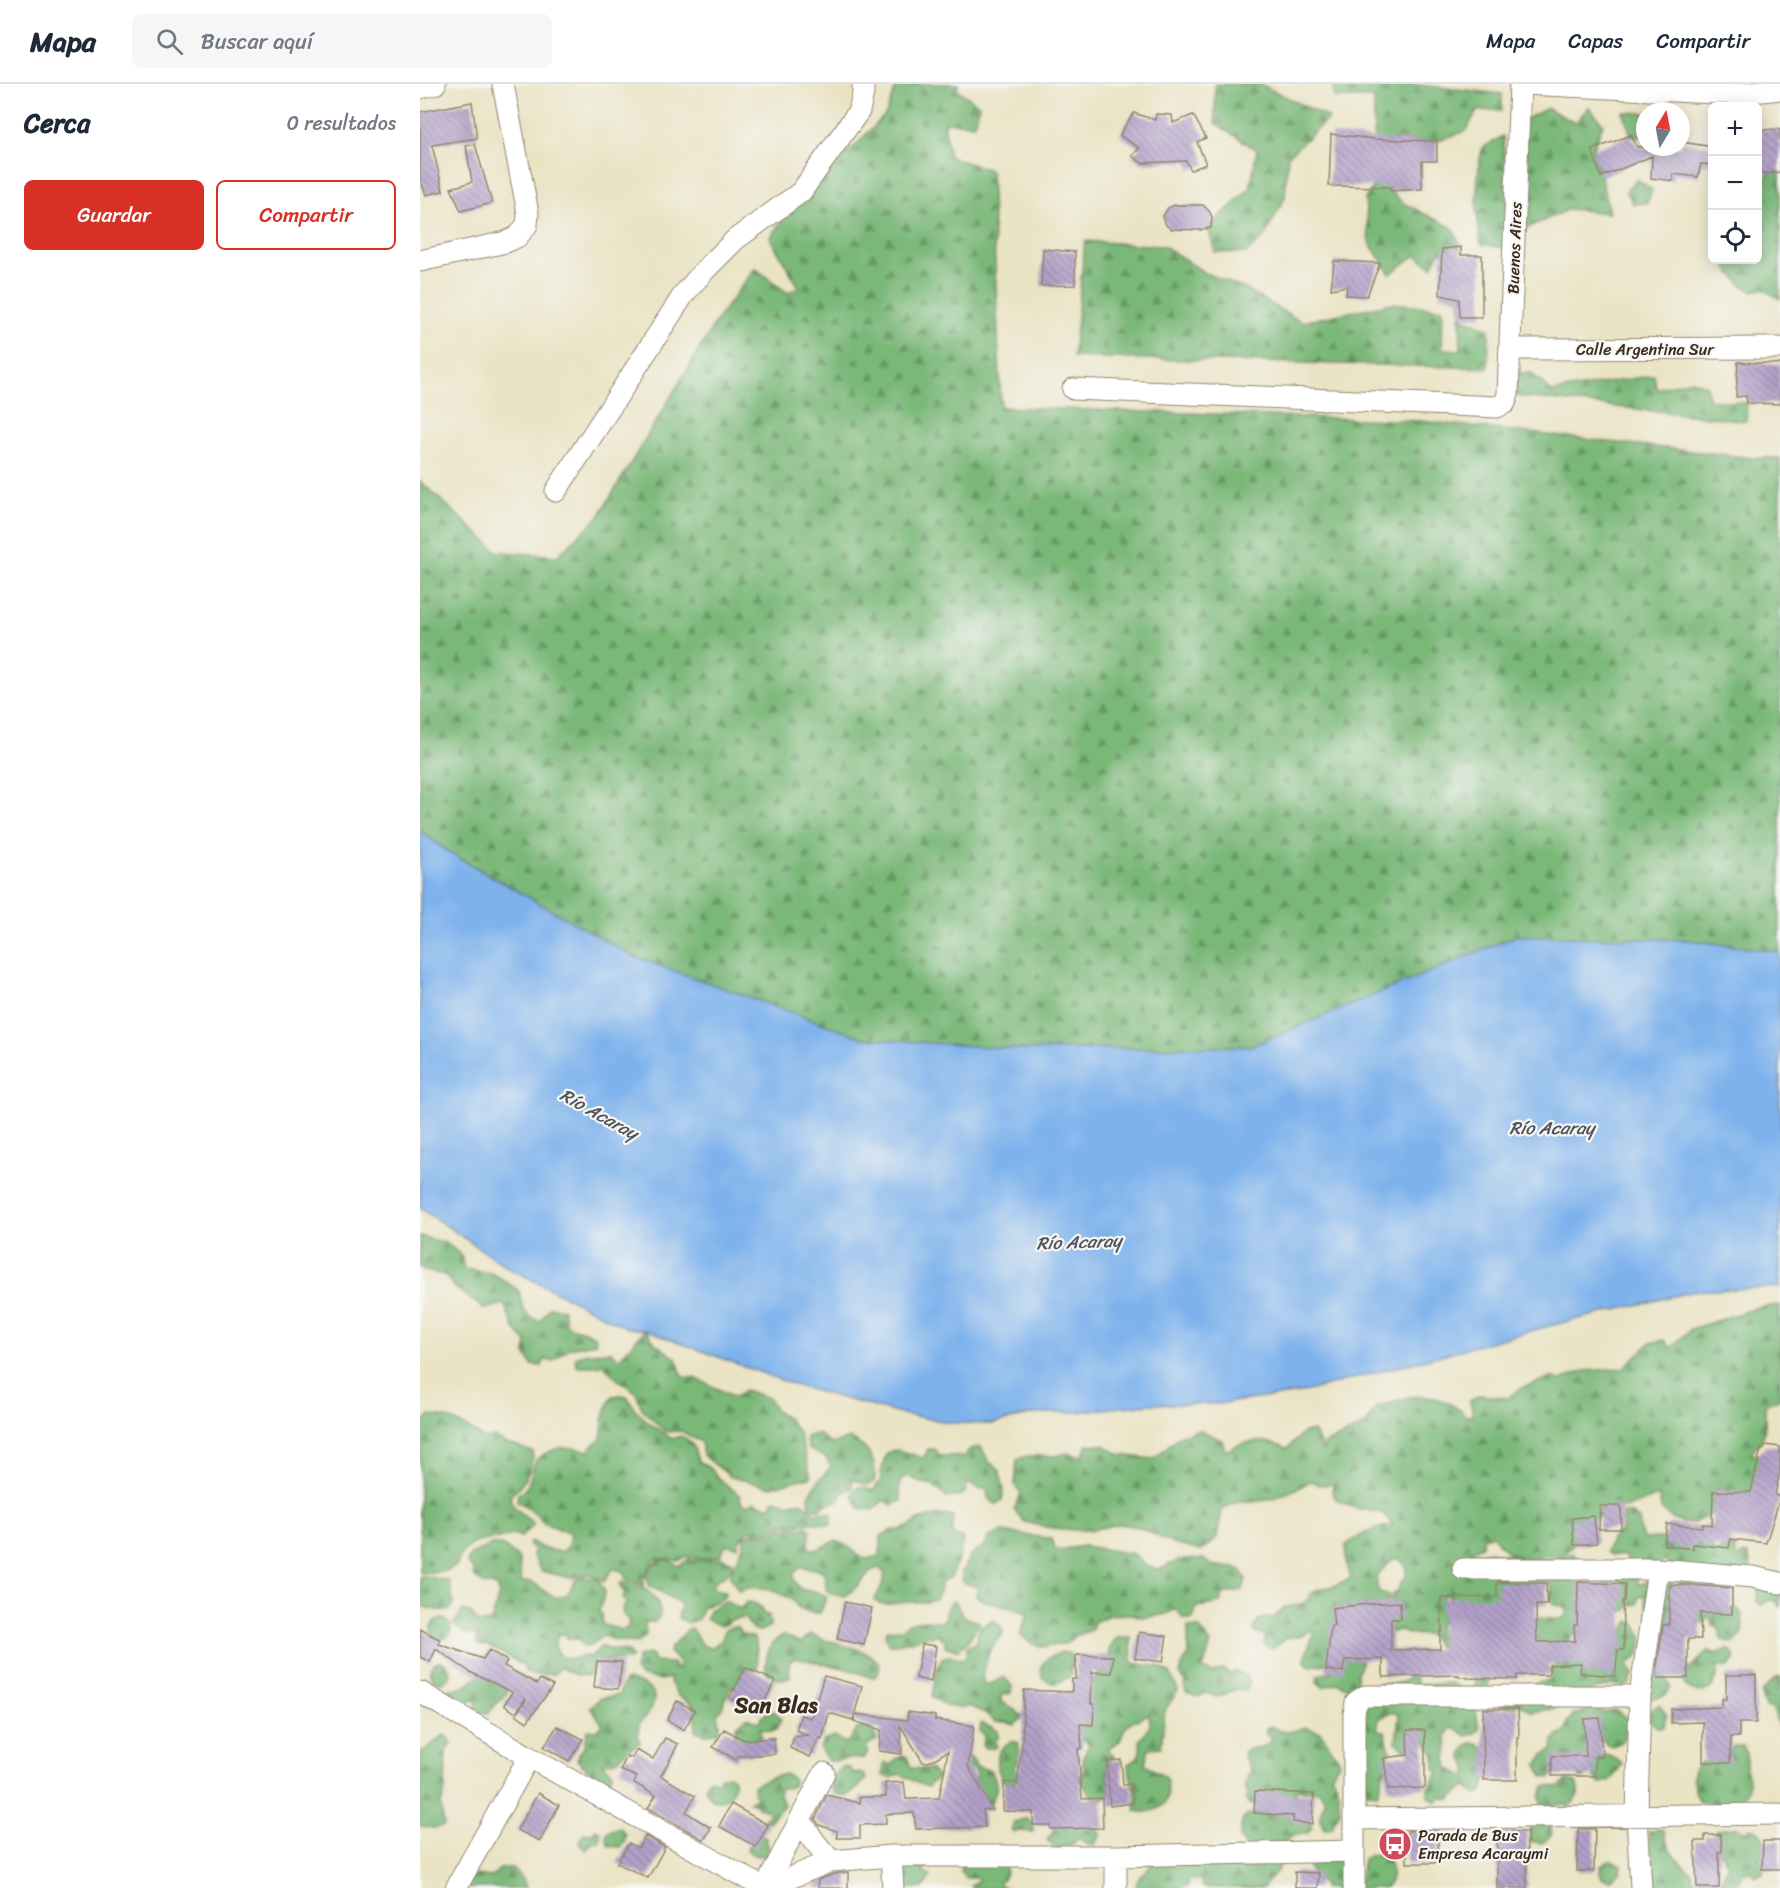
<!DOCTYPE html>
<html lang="es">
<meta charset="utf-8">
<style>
:root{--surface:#fff;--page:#f6f6f7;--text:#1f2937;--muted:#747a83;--line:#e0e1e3;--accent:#d93025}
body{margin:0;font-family:Sriracha,sans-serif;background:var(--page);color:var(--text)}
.controls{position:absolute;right:18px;top:18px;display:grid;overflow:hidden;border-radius:9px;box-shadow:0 3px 15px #0003}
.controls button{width:54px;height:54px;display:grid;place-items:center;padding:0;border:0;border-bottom:2px solid var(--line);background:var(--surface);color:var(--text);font:30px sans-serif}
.compass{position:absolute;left:1216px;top:18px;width:54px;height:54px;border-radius:50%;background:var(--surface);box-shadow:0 3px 15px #0003;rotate:10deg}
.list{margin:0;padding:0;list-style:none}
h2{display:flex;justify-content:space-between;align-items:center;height:78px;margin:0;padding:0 24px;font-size:26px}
h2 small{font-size:20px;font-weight:400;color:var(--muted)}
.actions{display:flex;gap:12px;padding:18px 24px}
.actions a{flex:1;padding:14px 0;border:2px solid var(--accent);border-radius:9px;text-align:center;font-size:21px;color:var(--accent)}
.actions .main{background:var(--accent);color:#fff}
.icon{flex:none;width:33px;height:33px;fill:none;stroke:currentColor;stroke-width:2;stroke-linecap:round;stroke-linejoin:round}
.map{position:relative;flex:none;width:1360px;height:1804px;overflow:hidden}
header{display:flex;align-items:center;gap:36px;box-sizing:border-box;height:84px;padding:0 30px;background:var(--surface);border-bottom:2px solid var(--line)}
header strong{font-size:28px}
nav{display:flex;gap:33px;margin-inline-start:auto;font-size:21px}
.search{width:420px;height:54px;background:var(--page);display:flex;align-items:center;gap:15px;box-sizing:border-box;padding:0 21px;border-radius:9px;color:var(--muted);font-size:22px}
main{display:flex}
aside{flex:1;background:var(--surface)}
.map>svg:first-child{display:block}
</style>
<header>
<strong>Mapa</strong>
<div class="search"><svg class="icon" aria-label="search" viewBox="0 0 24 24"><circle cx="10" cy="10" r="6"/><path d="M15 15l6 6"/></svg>Buscar aquí</div>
<nav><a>Mapa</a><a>Capas</a><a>Compartir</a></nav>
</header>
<main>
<aside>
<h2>Cerca<small>0 resultados</small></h2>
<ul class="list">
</ul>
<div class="actions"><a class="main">Guardar</a><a>Compartir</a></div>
</aside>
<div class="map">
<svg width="1360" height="1804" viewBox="0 0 1360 1804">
<defs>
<pattern id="forest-firs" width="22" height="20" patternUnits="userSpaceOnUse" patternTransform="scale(1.5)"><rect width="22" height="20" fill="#7ab878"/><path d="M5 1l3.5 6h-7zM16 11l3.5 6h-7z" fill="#659662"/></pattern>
<pattern id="building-back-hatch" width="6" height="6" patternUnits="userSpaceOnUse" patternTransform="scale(1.5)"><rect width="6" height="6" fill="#b3a0c9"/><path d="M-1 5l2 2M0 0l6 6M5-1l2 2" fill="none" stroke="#9383a3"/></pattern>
</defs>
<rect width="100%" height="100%" fill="#f6f6f2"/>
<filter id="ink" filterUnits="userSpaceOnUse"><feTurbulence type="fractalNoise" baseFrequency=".0167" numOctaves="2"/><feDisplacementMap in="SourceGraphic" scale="12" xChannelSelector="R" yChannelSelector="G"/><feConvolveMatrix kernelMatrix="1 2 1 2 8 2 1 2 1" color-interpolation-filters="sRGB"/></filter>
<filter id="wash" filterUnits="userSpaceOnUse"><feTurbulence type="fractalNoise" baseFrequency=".008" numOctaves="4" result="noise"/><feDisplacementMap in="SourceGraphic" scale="24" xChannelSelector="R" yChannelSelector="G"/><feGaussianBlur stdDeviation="1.35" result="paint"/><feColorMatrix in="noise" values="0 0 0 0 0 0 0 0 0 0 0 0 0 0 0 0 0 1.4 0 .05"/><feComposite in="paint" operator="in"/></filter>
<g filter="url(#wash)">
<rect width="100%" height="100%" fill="#eae3c4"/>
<path fill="url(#forest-firs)" stroke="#5a714b" stroke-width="1.5" d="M477,0H538L537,5L560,22L554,40L524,38L529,73L571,86L581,323L1001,337L1333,374H1360V868L1269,856L1096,852L833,962L607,966L443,954L213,872L30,769L0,747V397L77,467L137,472L179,432L299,233L335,184L368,209L379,203L350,154L395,85L433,64L466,30Z
M795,0H840L909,34L868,72L865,113L845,152L826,169L795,168L788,144L830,104L837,66L795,39Z
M912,0H989L1082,10V26L1057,27L1046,47L1017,57L971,56L970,107L983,119L1033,144L1041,163L1022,165L1012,183L996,171L970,190L949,158L945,115L953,103L954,14H915Z
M1169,23L1183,40L1172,66L1181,93L1189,129L1149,125L1103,146L1106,35L1127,24L1155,39Z
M1203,28L1225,29V53L1211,51Z
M1083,52L1090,165L1061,160C1055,128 1056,96 1062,64Z
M1360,88V215L1343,205L1331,207L1321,200L1307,184L1306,176H1338V104L1349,89Z
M1217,95L1232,106L1227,119L1213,120L1206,107Z
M665,157L744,162L785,189L823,204L882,238L973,219L1023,225L1022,265L1041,266L1040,233L1069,245L1068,284L653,273Z
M1096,289H1111L1132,308L1234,291L1236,305L1272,296L1287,302L1289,316L1327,319L1326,337L1095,312Z
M0,1152L26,1159L41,1171L44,1185C72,1187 78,1191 99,1207C102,1223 103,1233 120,1237L130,1223L143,1225L145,1236L149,1243L165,1247L176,1253L175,1259L149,1264L132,1278L125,1275L122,1282L112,1281L105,1269L107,1258L95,1246L84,1220L65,1225L36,1205L25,1191L6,1187L0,1183Z
M1360,1221V1314L1345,1321C1345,1333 1347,1348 1340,1358C1336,1363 1333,1364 1331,1371H1341L1345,1404L1312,1413L1308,1406L1298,1405L1294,1410L1298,1426L1274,1439H1263L1254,1436L1241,1425L1239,1412C1220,1418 1208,1425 1188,1426C1180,1435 1168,1435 1157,1438L1160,1453C1155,1458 1149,1467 1143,1470C1140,1471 1108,1474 1105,1474C1100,1473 1091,1470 1087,1467C1079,1463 1078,1455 1071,1450L1063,1454L1062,1462L1049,1468L1061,1469L1071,1467L1078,1470H1088L1104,1477L1134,1475L1153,1469L1160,1478L1162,1494L1158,1544L1142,1563L1125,1562L1110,1547L1114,1534C1124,1533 1134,1537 1144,1534L1147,1527L1143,1522L1134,1521L1130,1514L1132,1505L1130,1499L1088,1514L1032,1519L1028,1511H1023L1021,1539L1018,1544L1028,1565L1018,1563L1010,1551C999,1549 988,1554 980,1545L975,1548L939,1550L978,1531L982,1523L975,1521L971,1516L972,1511L977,1508L983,1495L986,1494V1482L979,1475H973L956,1492L958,1507L969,1511L968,1521L905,1580L890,1582L885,1578C884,1568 893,1559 893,1547L889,1546L883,1551L866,1554L851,1565L844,1560L845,1551L835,1548L834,1543L839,1535L855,1533L863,1524L879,1521L887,1517L891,1510L896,1506L913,1502L931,1494L926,1478V1461C943,1449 953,1444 973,1441L963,1429L934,1424L917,1416L912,1408L913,1400L899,1401L891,1397C876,1405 863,1412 847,1416C825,1420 823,1412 802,1426L797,1453L782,1467L753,1460L719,1443L699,1440L671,1446H650L626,1443L605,1438L594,1426L601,1409L595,1401L597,1375L608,1372H635L647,1369L662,1373L667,1361H684L701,1371L733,1375L761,1351L780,1346L802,1356L805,1367C829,1355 843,1354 867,1365L883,1349L893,1347L899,1357L903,1368L904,1360L933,1347L946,1340L957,1322C968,1321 975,1317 985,1314C1006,1308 1031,1316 1046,1332L1053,1331L1050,1317L1060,1311L1088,1314L1100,1305L1131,1293L1140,1296L1164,1287L1203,1284L1230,1259L1244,1256L1250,1264L1271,1245L1339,1223Z
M225,1246L236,1260L256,1274L263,1293L275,1294L315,1313L325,1306L349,1314L356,1327L368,1335L379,1349L391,1393L351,1403L311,1393L283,1371L281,1358L261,1347L246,1348L222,1325L216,1308L198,1296L183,1280L176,1282H157L155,1274C167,1266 177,1270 190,1267L199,1275Z
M201,1311L207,1312L214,1324L227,1337L252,1355L260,1352C275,1358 273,1362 278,1377L291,1385L296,1392L320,1412L321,1419L327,1421L334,1418L347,1423L352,1420L353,1416L357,1415L369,1420C379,1415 388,1420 394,1430L405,1428L411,1429L412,1435L411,1441L390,1438L379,1441L368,1438L348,1448L335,1446L328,1447L319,1457L318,1463L306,1461L300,1472C290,1475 278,1476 268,1472L258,1477L249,1475H234L224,1492L223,1501L205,1495V1490L202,1487L193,1485L184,1497L169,1490L151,1494L121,1487C119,1481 113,1475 112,1469L115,1466L109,1462L110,1458H113L122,1464L141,1468L147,1464L151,1451L135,1443L124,1440C121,1432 105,1420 97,1418L98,1410C112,1404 110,1389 116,1377C119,1371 134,1365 141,1364C150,1362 161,1366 169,1367L171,1362L181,1355C183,1339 183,1326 193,1312Z
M9,1332C16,1332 23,1333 29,1335C34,1337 48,1344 52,1346C60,1352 63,1357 74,1353L85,1359L113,1368C113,1387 103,1400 90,1412L94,1423L114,1440L101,1453L94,1450C72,1460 46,1449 37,1481L26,1487L0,1489V1343Z
M398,1349L411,1360L429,1354C448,1364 458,1375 454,1398L446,1401L432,1395V1404L422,1409L420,1416L405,1421L399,1426L390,1423L389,1412L400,1395L411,1383L406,1374L388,1365L386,1353Z
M561,1363L569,1378L579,1385L584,1405L582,1416L576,1420L568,1414L567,1404L560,1405L547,1399L545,1409L537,1413H527L510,1400L500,1399L489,1392L481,1395L479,1405L481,1417L472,1421L463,1416L454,1426L439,1424L432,1410L436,1404L443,1403L453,1407L461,1396C459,1389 463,1384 464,1377C468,1356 491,1372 504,1374L508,1365H514L521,1372H537L543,1374L550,1365Z
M1203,1429L1212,1430L1219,1436L1220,1446L1223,1455L1242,1454L1251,1458L1248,1468L1254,1460L1292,1456L1293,1467L1298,1468L1305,1461L1315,1463V1472L1319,1473L1323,1470L1328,1471L1331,1480L1328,1488L1274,1495L1268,1503L1258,1499L1259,1493L1245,1477L1246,1473L1241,1480L1217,1488L1218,1501L1224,1499L1236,1490L1252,1492L1258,1532L1245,1550L1234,1555L1225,1513L1220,1512L1218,1520L1208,1521L1207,1526L1196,1531L1203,1498L1197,1496L1188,1498L1186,1494L1206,1476V1472L1191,1471L1186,1468L1192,1453L1203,1445Z
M519,1431L533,1432L532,1450L543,1455L539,1475L533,1486L532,1492L520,1499C521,1523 506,1517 490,1518C478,1518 465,1523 454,1517L462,1502L465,1489L458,1484L450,1487C446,1493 442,1497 437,1502C424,1516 423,1515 406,1506L405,1493L402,1486L380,1483L373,1491C378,1515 393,1501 407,1513L400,1529C392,1529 384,1529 377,1522C373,1518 376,1518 371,1515C354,1507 338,1499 319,1507L310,1492L323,1462L325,1452L335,1448L349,1451L369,1440L379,1444L387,1443L391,1446L388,1464L397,1466L415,1457C426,1460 432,1464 439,1473L446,1475L460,1472L461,1452L472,1446H480L488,1443L501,1435Z
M582,1448L627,1454L632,1455L636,1466L664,1462L714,1470L724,1480L738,1486L759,1476L784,1475L791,1481L820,1485L826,1495L823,1506L802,1510L800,1518L796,1520L776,1523L773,1535H763L757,1525L743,1531L723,1533L711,1530L689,1531L674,1538L672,1546L655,1552L648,1559L624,1563L609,1558L600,1550L608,1529L562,1516L556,1512L557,1503L543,1498L542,1488L549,1474L555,1467L564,1463L569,1453Z
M71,1460L84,1462L97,1473L99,1477L101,1498C102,1498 109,1498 111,1498C120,1501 129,1515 140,1513C159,1510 143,1486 179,1496L185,1507L179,1528L182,1530L183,1541L202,1546L209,1543L208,1539L210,1536L203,1531L202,1525L207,1519L203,1514L205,1507L201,1505L200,1499C219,1498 242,1511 240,1532L235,1538H225L226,1552L218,1559L195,1556L183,1552L172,1560L164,1563L158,1555L147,1554L146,1550H138L135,1562C143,1580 150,1575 167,1572L169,1574L182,1562L189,1565L207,1567L212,1573L209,1576H175L170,1591C158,1593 151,1590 140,1583L134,1590L113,1591L105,1587V1583C102,1580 70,1562 65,1561C64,1561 62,1562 60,1562L56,1557L58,1551C49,1552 39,1547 33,1540L43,1526L51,1529L59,1540L69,1538L72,1535L79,1511L77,1502L64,1500L58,1496L53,1491L54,1487L47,1479C49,1466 62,1468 71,1460Z
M270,1474L271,1476C282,1477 292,1477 303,1474L313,1478C312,1493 295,1491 292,1504L306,1508L304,1514L282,1524L278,1536L268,1539L258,1534L261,1520L229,1501L226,1492C232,1484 234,1471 249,1477C253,1478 255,1480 259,1482Z
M3,1492L29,1497L34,1520L29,1527L16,1526L0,1522V1493Z
M1360,1493V1523L1355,1516H1350L1341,1521L1337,1517L1338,1504Z
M305,1517L320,1525L327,1518L334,1519L342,1524V1529L350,1532L347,1533L350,1538V1542L340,1547L332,1545L325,1534L311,1536L307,1540L301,1542L286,1535L289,1526Z
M533,1517L536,1519C539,1523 541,1532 547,1534C552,1536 555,1535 560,1539L545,1561L540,1563L538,1567L525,1562V1556L518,1551C500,1551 486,1561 469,1560L465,1551L468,1546L483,1545L489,1539L505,1536L522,1538L525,1534L528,1521Z
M1316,1524L1322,1530C1321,1536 1325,1542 1323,1548C1322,1552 1317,1556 1315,1559H1308L1301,1555L1299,1544L1292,1541L1291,1534L1287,1533L1285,1539L1279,1538L1277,1526L1306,1527Z
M11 1545a10 10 0 1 1 20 0a10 10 0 1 1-20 0Z
M574,1536L582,1544L583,1549C579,1554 574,1559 571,1565C567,1571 563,1590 563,1598L568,1601L584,1593L592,1602L591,1609L581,1611V1618C589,1620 594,1627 602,1632L600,1636L594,1641L586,1638H575L565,1629L549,1622L542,1624L526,1622L512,1613L517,1583L522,1574L530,1572L534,1574L543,1575L547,1570V1563L556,1559L560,1543Z
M1209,1537L1217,1541L1223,1556L1217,1574L1209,1578L1208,1582L1213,1590L1210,1599L1205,1603L1194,1601L1176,1605L1133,1625L1112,1628L1096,1617V1623H1086L1078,1619L1060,1624H1053L1047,1618L1055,1603L1054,1598L1055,1591L1070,1592L1069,1600L1066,1607L1107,1602L1131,1596V1586L1140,1576H1157L1164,1587L1195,1569L1206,1542Z
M311,1543H317L322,1550L335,1554C338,1565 337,1575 337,1586L331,1585L323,1587L320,1591L322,1599L320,1604L311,1603L300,1628L297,1630C300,1638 302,1643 296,1649L286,1650L276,1647V1635L271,1629L272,1625L275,1622L258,1612L250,1598L251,1594L240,1596L220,1592L215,1586L218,1573L227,1570L232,1572L234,1578L253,1579L258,1586L259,1578L249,1568L250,1564L268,1546L273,1545C277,1554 280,1562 291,1564L302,1556L305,1546Z
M768,1543L779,1544L791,1559L783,1585L792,1589L803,1585L810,1590L816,1587L827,1592L830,1598L827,1606H814L797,1613L786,1609L778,1613L766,1609L765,1603L766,1598L760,1592L762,1582L768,1571Z
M389,1550C395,1551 399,1554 404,1556C414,1559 415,1556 425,1562C433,1562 456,1572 459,1580C460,1583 459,1586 458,1590L453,1594C427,1583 403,1580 376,1574L369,1578L370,1594L357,1595L346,1588C345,1573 349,1557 364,1551L381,1559Z
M703,1553H711L712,1579L736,1582L750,1589L758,1607L745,1626L741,1663L729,1664L725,1681L746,1693C747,1699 749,1707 747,1714C743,1726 727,1730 716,1727L715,1724C719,1710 709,1694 708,1680C720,1675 722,1668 719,1656L730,1642L729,1630L714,1637L705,1644L700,1657L688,1664L694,1673L687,1677C686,1690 689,1699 690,1711L680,1716C668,1713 666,1704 660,1694L664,1685L662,1674L669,1661L666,1657L658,1654V1646L670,1636L669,1602L690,1577L689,1566L695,1555Z
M1306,1565L1311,1566L1315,1574L1308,1584L1297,1582C1297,1586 1298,1589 1297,1592C1294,1609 1275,1613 1264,1600V1591C1268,1587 1285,1569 1288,1568C1291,1567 1295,1569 1298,1570Z
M642,1568L650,1570L653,1577L650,1592C638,1600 634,1603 622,1593L621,1582L628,1574Z
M925,1569L942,1573L940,1585L937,1589C938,1596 937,1601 930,1605L919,1599L903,1603L897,1598L898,1591L916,1586Z
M10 1588a10 10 0 1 1 20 0a10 10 0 1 1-20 0Z
M991,1589L995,1590L996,1599L999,1601L1031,1599L1039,1603L1050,1626L1056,1627L1059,1645L1055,1649L1047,1652L1033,1643L1029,1645C1024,1654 1027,1659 1027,1669C1028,1675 1026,1678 1028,1684L1044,1692L1047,1691C1050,1674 1032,1675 1050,1659H1058L1066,1666C1067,1681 1068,1695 1062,1709L1057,1711L1045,1702L1031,1715L1022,1714L1016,1718L1008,1711V1703L1019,1689L1015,1684C1015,1667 1010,1664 1001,1650L985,1666L976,1658L979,1631L973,1628L959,1634L957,1645L965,1648L970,1667L959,1706L957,1709L946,1708L940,1662L945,1652L941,1640L947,1632C945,1616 945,1612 957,1600C971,1599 984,1603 991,1589Z
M1241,1591L1251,1602C1248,1612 1242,1613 1232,1615L1226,1608L1233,1593Z
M66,1592L88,1606L84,1613L80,1615L69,1629C63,1630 60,1629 56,1624L57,1617L50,1616L46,1621L42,1623L24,1610L28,1605C38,1605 47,1603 54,1594Z
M1360,1593V1647L1353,1625L1346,1623L1342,1616V1608L1356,1594Z
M208,1596C220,1600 239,1604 233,1620C230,1629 227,1633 219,1639L218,1652L220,1659L206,1667L197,1677L182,1679L192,1688L191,1695L180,1703L169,1687L157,1676L158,1669L164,1664L168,1646L177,1647L183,1641C179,1634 174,1630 170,1623L181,1614L199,1611L204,1597Z
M1239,1621L1246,1630L1244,1643H1237L1230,1637L1229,1630L1232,1625Z
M1174,1625L1185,1628L1196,1626L1208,1635C1207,1648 1205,1662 1188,1662L1179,1651L1173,1677L1186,1670L1195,1674L1202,1680C1196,1690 1192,1698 1180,1699L1171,1689L1162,1695L1152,1686V1675L1150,1671L1144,1672L1138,1686L1130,1694L1123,1693L1117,1681L1124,1670L1132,1666L1133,1656L1146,1646L1147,1638L1155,1630Z
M348,1627L355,1628L361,1635L356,1645L352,1647L340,1644L342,1652L338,1658L329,1662L315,1653L316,1642C321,1640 322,1637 326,1634L338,1638Z
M561,1639L578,1647V1654L574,1657L577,1660L576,1664H565L562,1661L565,1652L560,1647Z
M851,1642C863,1650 872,1649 884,1643L900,1648L920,1677L911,1692C922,1701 918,1714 920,1728L915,1735L912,1744L905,1745C897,1734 899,1729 905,1718L900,1707L876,1705L877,1716L871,1728V1737L887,1738L892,1743L888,1749L870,1752C861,1766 841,1762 825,1761L820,1754C821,1749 821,1743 822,1738C825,1726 844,1729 854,1732L858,1724L839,1718L831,1721L826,1716L828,1711C823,1703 826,1694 830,1686L824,1672V1667C838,1661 843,1667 853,1654L846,1650V1644Z
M444,1644L452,1646L457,1656L447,1661V1671L442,1675C430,1673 420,1678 408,1677L400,1665L403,1657L415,1653L423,1658H428L435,1649L437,1645Z
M25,1651L32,1658L26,1667L25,1707L21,1721L24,1742L14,1744L0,1742V1668C9,1665 16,1656 25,1651Z
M590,1658H598C601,1668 599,1675 594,1683L598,1690V1694L593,1700L584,1698C574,1682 573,1668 590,1658Z
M1314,1662H1323C1329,1672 1325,1675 1326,1685C1328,1699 1331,1699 1324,1713L1304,1721L1280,1718C1266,1690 1271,1674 1305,1673Z
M532,1666C546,1672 550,1669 557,1683L570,1686C579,1699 578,1706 570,1720H565L556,1699V1690L551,1682L543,1688L530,1680L527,1673Z
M483,1672L487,1673L491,1684L510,1685L517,1693L516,1696L511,1698L508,1703C498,1701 489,1694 480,1690L470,1694L462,1691L465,1679L472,1681L475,1675Z
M423,1682L428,1683L434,1689L440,1688L444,1691L446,1696C433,1706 432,1717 413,1708L409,1700L419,1684Z
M365,1690L373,1695V1702L368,1704H361L358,1708L364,1721L349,1738L343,1737L349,1729L347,1726L337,1723L336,1720L329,1718L337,1712L334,1709L333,1702C342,1696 354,1693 365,1690Z
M309,1691L314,1695C315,1709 307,1719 292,1715L285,1705L287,1697L289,1695L299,1698L300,1693Z
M1146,1697L1156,1698C1160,1709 1159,1717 1148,1723L1144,1720L1128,1723L1121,1720L1120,1712L1125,1702H1132L1138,1704Z
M608,1734L614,1745L612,1748L601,1747L593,1748L591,1746L594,1738Z
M638,1740L672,1741L681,1750L674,1761L666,1760L659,1753L653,1760L637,1764L627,1756Z
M1110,1741L1131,1742L1132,1751L1122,1759L1110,1757Z
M199,1743L205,1750L204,1759L200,1763L189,1762L186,1755L187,1748Z
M1316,1743L1326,1748L1330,1744C1344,1747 1344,1755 1345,1768L1339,1775L1344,1781L1343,1789L1336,1792L1328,1787L1321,1791L1320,1796L1312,1803L1306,1802L1301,1797L1308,1780L1298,1765L1295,1746C1302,1744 1309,1746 1316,1743Z
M175,1745L181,1748L179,1758H173L166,1766L160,1761V1756L164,1749H173Z
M1238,1745L1244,1747C1246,1764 1258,1779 1272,1788L1274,1798L1272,1804H1222V1787L1231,1773L1229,1748Z
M336,1752L345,1753L349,1765L346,1771C337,1774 333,1772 327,1765L332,1756Z
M486,1769L510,1782L504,1785V1788L511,1792L503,1804H471Z
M958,1770L969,1776C972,1787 974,1795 965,1804H938L943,1776L950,1771Z
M917,1772L923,1780L920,1804H903L904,1802L896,1791L889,1785L890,1777Z
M747,1775L752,1782L758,1783C766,1779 772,1779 779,1784L783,1779L825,1777L836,1784L841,1783V1779L857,1776L860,1781C856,1793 847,1794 843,1804H783L780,1795L769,1796L767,1802L760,1804H716C718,1788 726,1791 732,1779Z
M543,1776L586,1777V1788L583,1796L578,1798L581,1802L588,1804H552L551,1802L558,1797V1794H546L540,1788Z
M1191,1776L1201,1781L1200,1788L1190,1796L1182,1794L1180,1788L1181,1782Z
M81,1784H92L104,1798L106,1804H46L47,1795L56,1791L71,1793Z"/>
<path fill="#7eb2ec" stroke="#5c6e85" stroke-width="1.5" d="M0,747L30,769L213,872L443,954L607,966L832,962L1096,852L1269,856L1360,868V1203L1275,1207L1129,1242L880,1309L799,1320H730L657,1328L614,1330L572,1340L534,1339L481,1330L377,1302L225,1246L207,1244L89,1184L0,1124Z"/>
<g id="blocks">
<path fill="url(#building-back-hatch)" d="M52,18L57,54L12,61L23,107L6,111L0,95V28Z
M714,29L735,36L736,30L752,31L753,39L773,31L786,54L777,58L786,80L771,86L766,77L722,79L712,72L720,64L700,52L702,46Z
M1360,45V88L1338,90V46Z
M911,50L954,55L1017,57V77H1002V105L970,107V103L909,102Z
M1211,51L1217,63H1261V58L1293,63V81L1281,80L1278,93L1253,90V97L1231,94L1232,72L1181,93L1172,66Z
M55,60L72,119L41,127L31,104L52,98L46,62Z
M755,121H783L789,127L792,133L791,144L780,146L751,145L746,141L743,132L748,124Z
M1041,163V171H1062V233H1040L1039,215L1020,211L1022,165Z
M623,165L655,168V201L621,202Z
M914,177L960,179L947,212L926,211L927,202L911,205Z
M1318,278L1360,280V320L1327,319L1326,312L1316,313Z
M1345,1361L1360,1363V1387L1355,1411L1360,1413V1414L1346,1459L1311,1455L1309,1464L1273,1460V1465L1244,1461L1247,1440L1282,1443V1440L1292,1441L1293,1407L1331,1408L1341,1365H1344Z
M1180,1422H1201V1445H1179Z
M1174,1432L1177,1459L1154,1461L1152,1434Z
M1077,1498L1126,1499L1127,1521H1116L1117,1558L1155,1557L1154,1541H1157L1158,1498L1205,1500L1204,1517H1202L1204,1566H1198L1195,1592L1160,1589L1161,1579L1129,1581V1591H1097V1595L1047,1594V1593H1039V1591L963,1593V1575L925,1576L923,1588L906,1586L911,1542L914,1541L912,1524L948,1520L980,1518L981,1535H971V1566L1020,1565V1548H1022L1021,1514L1077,1513Z
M1250,1501H1272L1312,1504V1530L1280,1529L1281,1555H1268V1594H1237V1582L1243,1541H1249Z
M425,1518L452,1524L444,1561L417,1555Z
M0,1545L21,1556L19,1560L63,1575L69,1566L87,1577L84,1582L117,1600L120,1595L133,1602L107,1638L96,1630L106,1616L105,1615L96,1629L84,1621L92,1608L50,1588L16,1565L10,1578L0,1573Z
M719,1548L747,1552L743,1578L715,1574Z
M502,1560L516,1562L511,1598L496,1594Z
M656,1571L693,1572L692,1589L672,1588L671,1620H674L673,1641L660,1640L662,1664L658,1665L662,1715L682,1714L683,1744L630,1745V1741H613V1728L583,1727L584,1698L597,1699L602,1661L604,1606L652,1608V1595H656Z
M177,1577L202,1578L198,1605L174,1603Z
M326,1584L355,1597L339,1628L309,1614Z
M1306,1591H1336V1639H1319V1653H1311L1310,1679L1283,1678V1638L1251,1639V1625L1302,1623V1615H1306Z
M404,1592L442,1602L433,1636L409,1629L402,1655L399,1654L390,1673L370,1664L374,1653L388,1651L376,1646L381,1631L391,1634Z
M257,1617L275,1626L264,1646L247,1636Z
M1063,1625H1098L1099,1653H1097V1696H1064Z
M488,1628L515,1632V1636L554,1642L548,1682L573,1726H563L565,1743L496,1745L494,1729L466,1730V1740L440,1741V1754H417V1747L399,1741L395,1735L407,1711L440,1719L439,1713H466L465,1699L484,1698L486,1715L519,1714L528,1667L509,1678H503L480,1641L482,1670L459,1667L461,1646L434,1637L435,1630L487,1636Z
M1180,1634L1182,1673H1175V1692H1132V1672H1166L1164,1635Z
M137,1642L163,1655L149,1677L124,1663Z
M304,1645L324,1656L354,1654L355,1670L318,1672L316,1676L293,1663Z
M987,1646H1005V1704L968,1705L964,1674L988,1671Z
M245,1654L258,1660L241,1692L275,1712L266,1728L291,1744L284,1756L228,1724L236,1711L214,1699L217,1693L200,1686L207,1672L212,1674L216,1666L233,1675Z
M701,1676L703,1701L711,1700L714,1719L690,1722L687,1677Z
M835,1707L894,1710L892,1740L873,1738V1732L834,1729Z
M118,1709L139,1721L120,1757L97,1746Z
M311,1720L348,1741L336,1763L299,1742Z
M1158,1745H1175L1174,1787H1157Z
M987,1747H1018V1779H987Z
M1077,1748H1107V1804H1077Z
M1285,1751H1301L1302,1768H1299V1804H1277L1275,1757H1285Z
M225,1752L245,1763L228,1794L197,1779L209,1759L218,1764Z
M1343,1757H1360V1785H1342Z
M428,1788V1804H398V1796L414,1790Z
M875,1788L899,1789L898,1804H875Z"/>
</g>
</g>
<g filter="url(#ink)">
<use href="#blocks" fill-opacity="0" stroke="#928671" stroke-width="1.5"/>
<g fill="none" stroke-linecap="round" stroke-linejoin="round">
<defs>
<path id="minor" d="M1104,0L1316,10L1360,5
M0,4L15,0
M0,177L86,158L97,153L107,141L108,129L83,0
M1090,265L1360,264
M653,305L1077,323L1085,319L1088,310L1100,0
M136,407L264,210L284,187L316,155L381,108L439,27L443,9V0
M1043,1485H1238L1333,1493L1360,1499
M0,1608L109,1673L344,1804
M934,1735L1360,1730
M380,1736L395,1758L411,1777
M471,1772L473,1804
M696,1772V1804
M36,1804L109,1673
M345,1804L404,1689
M346,1804L411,1777L471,1772H696L934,1767
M934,1804V1630L936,1618L945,1612H1220
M1221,1804L1217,1731L1220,1612L1238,1485"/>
</defs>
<use href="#minor" stroke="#928671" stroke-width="23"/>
<use href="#minor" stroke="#fff" stroke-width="21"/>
</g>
</g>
<defs>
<symbol id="bus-disc" viewBox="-11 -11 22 22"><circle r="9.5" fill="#d1495b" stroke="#f6f6f2"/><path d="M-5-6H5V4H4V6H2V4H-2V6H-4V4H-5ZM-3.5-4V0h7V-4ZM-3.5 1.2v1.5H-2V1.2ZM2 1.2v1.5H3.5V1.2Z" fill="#fff"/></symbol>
</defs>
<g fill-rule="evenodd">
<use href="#bus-disc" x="956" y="1741" width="38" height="38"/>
</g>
<g text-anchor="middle" stroke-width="4.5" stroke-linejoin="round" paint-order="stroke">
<g font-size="16" fill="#3b2a1e" stroke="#f6f6f2">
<text transform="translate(1094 164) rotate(-88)" y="6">Buenos Aires</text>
<text x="1225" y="271">Calle Argentina Sur</text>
</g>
<g font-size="16" fill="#3b2a1e" stroke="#f6f6f2" text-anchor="start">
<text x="998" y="1757">Parada de Bus<tspan x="998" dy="18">Empresa Acaraymi</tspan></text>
</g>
<g font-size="18" font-style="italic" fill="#4f535c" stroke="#f6f6f2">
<text transform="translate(179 1030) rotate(29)" y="6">Río Acaray</text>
<text x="1132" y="1050">Río Acaray</text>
<text transform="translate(659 1158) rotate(-2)" y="6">Río Acaray</text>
</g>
<g font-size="22" font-weight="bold" fill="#3b2a1e" stroke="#f6f6f2">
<text x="356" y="1629">San Blas</text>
</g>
</g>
</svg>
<div class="controls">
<button>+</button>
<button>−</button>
<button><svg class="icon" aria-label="locate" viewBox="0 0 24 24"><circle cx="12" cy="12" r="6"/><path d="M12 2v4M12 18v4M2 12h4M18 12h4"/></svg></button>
</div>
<svg class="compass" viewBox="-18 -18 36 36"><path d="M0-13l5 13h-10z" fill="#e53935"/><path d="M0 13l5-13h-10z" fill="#747a83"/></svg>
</div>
</main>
